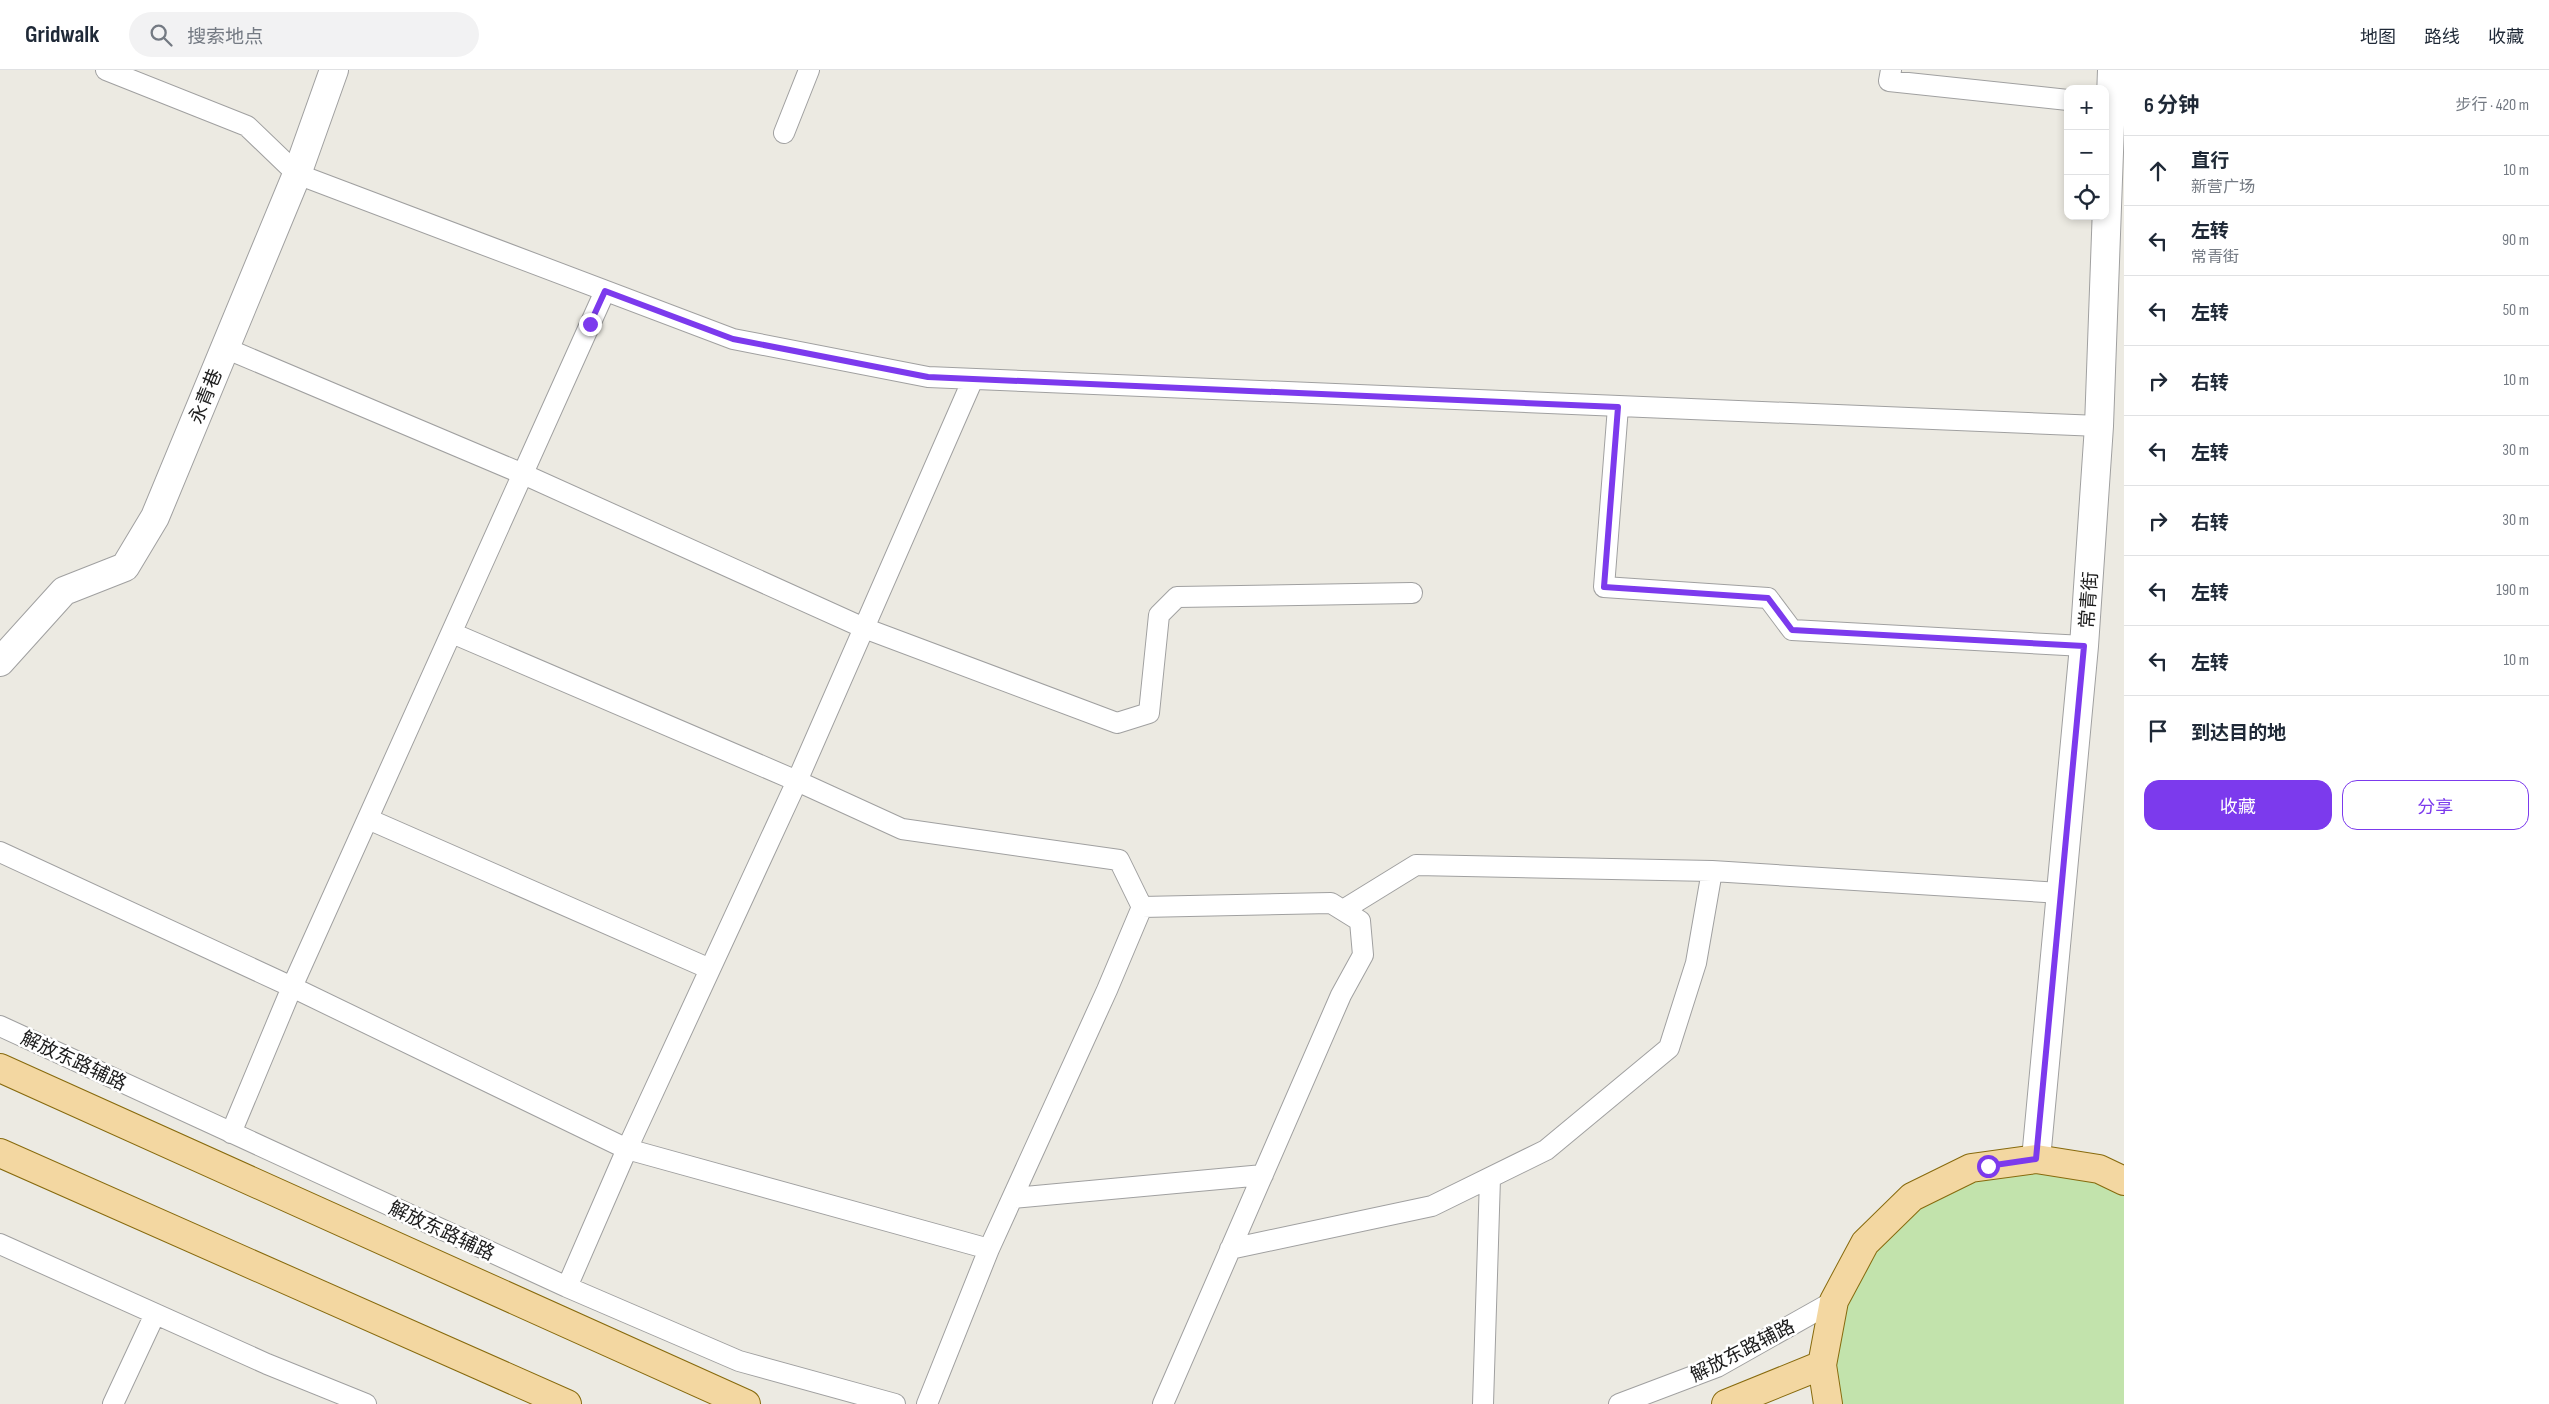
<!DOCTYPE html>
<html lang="zh">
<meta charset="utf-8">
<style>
:root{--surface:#fff;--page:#f2f2f3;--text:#1f2937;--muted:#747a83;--line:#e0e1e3;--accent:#7c3aed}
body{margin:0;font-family:"Sofia Sans Condensed","Noto Sans SC",sans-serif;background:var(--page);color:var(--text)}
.controls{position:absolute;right:15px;top:15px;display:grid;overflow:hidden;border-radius:10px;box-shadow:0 2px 8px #0003}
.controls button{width:45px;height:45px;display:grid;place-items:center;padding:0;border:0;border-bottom:1px solid var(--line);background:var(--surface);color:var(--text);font:25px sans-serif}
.stop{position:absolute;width:15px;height:15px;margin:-11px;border:4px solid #7c3aed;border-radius:50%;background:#fff}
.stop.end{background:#7c3aed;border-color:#fff;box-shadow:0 1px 5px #0008}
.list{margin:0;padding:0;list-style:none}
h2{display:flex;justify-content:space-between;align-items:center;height:65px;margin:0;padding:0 20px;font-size:21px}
h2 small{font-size:16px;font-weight:400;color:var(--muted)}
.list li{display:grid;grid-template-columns:32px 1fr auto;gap:15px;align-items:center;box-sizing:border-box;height:70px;padding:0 20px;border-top:1px solid var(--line)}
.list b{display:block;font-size:19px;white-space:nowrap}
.list p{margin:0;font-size:16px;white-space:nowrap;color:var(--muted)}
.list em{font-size:16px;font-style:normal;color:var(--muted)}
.actions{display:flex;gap:10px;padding:15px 20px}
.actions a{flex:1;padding:11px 0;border:1px solid var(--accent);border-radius:15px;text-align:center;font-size:18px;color:var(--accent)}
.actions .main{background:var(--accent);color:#fff}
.icon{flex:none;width:28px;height:28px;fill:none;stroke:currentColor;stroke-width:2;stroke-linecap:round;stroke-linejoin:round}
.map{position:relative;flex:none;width:2124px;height:1334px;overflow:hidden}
header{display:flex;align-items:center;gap:30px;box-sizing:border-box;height:70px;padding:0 25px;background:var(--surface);border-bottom:1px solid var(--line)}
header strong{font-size:24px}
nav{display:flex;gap:28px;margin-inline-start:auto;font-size:18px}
.search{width:350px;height:45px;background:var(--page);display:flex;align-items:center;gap:12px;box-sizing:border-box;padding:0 18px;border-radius:28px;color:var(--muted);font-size:19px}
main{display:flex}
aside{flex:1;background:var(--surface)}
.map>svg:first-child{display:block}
</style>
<header>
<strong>Gridwalk</strong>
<div class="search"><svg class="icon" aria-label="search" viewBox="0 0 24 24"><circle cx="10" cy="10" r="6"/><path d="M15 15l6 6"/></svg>搜索地点</div>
<nav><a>地图</a><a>路线</a><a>收藏</a></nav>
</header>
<main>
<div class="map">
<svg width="2124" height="1334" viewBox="0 0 2124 1334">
<rect width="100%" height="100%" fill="#eceae2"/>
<path fill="#c2e3ac" d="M2036,1089L2124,1111V1334H1828L1834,1231L1912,1127Z"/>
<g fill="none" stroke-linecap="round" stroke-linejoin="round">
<defs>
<path id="service" d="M106,0L247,56L297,104L733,269L928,307L2099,356
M1891,0L1889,11L2068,30
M784,63L809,0
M225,278L523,404L864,558L1117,653L1149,643L1159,545L1177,527L1412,523
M1618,337L1604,517L1768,528L1792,560L2084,576
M452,563L797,711L902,759L1119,790L1142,837L1107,920L989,1179L927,1334
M368,749L710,899
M0,782L292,917L627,1079L989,1179
M1142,837L1331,833L1360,851L1363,885L1341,925L1163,1334
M1343,840L1416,795L1712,801L2061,823
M0,956L567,1217L739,1291L895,1334
M231,1063L292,917L605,221
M1013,1128L1263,1105
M0,1174L267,1294L366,1334
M1230,1179L1432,1136L1546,1080L1669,978L1696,893L1712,801
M567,1217L627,1079L797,711L973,309
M113,1334L155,1244
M1483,1334L1490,1108
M1619,1334L1717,1297L1834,1231"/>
<path id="minor" d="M0,592L64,521L125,497L155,447L297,104L334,0"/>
<path id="tertiary" d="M2036,1089L2084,576L2099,356L2112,0"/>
<path id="primary" d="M0,998L746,1334
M0,1083L567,1334
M1726,1334L1822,1295
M1828,1334L1822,1295L1834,1231L1865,1173L1912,1127L1971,1098L2036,1089L2099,1099L2124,1111"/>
</defs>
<use href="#service" stroke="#a0a0a0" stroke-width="22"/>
<use href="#minor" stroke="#a0a0a0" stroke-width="30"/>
<use href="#tertiary" stroke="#a0a0a0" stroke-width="30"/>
<use href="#primary" stroke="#876a0d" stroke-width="30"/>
<use href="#service" stroke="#fff" stroke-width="20"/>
<use href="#minor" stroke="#fff" stroke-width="28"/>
<use href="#tertiary" stroke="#fff" stroke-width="28"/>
<use href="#primary" stroke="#f3d7a1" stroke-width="28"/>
</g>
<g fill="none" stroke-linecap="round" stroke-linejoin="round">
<path stroke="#7c3aed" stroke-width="6" d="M590,254L605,221L733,269L928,307L1618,337L1604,517L1768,528L1792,560L2084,576L2036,1089L1988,1096"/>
</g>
<g text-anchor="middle" stroke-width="5" stroke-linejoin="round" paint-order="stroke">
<g font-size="19" fill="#1c1c1c" stroke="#fff">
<text transform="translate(205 326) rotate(-68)" y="7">永青巷</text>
<text transform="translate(2088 530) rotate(-86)" y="7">常青街</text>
<text transform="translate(74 990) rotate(25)" y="7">解放东路辅路</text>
<text transform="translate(442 1160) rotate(25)" y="7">解放东路辅路</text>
<text transform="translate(1742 1280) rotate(-27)" y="7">解放东路辅路</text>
</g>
</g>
</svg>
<div class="controls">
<button>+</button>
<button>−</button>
<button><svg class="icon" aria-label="locate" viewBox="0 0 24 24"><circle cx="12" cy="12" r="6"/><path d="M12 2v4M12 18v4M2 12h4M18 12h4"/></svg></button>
</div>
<div class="stop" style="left:1988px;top:1096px"></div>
<div class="stop end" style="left:590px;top:254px"></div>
</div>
<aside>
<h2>6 分钟<small>步行 · 420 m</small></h2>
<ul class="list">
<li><svg class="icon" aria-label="ahead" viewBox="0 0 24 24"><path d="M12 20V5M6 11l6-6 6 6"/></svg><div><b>直行</b><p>新营广场</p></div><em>10 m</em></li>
<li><svg class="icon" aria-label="left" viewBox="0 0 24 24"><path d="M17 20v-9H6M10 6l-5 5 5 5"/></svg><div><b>左转</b><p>常青街</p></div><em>90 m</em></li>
<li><svg class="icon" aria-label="left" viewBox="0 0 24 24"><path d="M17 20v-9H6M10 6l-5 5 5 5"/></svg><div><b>左转</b></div><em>50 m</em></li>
<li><svg class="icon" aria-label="right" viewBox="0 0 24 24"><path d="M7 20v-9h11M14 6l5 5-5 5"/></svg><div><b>右转</b></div><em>10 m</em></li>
<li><svg class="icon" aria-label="left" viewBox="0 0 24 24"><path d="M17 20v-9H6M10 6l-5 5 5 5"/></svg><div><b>左转</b></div><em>30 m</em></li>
<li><svg class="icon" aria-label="right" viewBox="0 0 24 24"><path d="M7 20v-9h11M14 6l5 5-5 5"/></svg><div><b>右转</b></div><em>30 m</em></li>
<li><svg class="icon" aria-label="left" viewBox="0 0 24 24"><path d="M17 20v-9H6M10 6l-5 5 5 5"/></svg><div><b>左转</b></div><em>190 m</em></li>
<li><svg class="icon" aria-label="left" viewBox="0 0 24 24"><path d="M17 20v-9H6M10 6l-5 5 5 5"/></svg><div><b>左转</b></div><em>10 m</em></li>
<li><svg class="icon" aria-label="arrive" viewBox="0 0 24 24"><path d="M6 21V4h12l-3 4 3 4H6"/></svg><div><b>到达目的地</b></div></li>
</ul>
<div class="actions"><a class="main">收藏</a><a>分享</a></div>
</aside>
</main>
